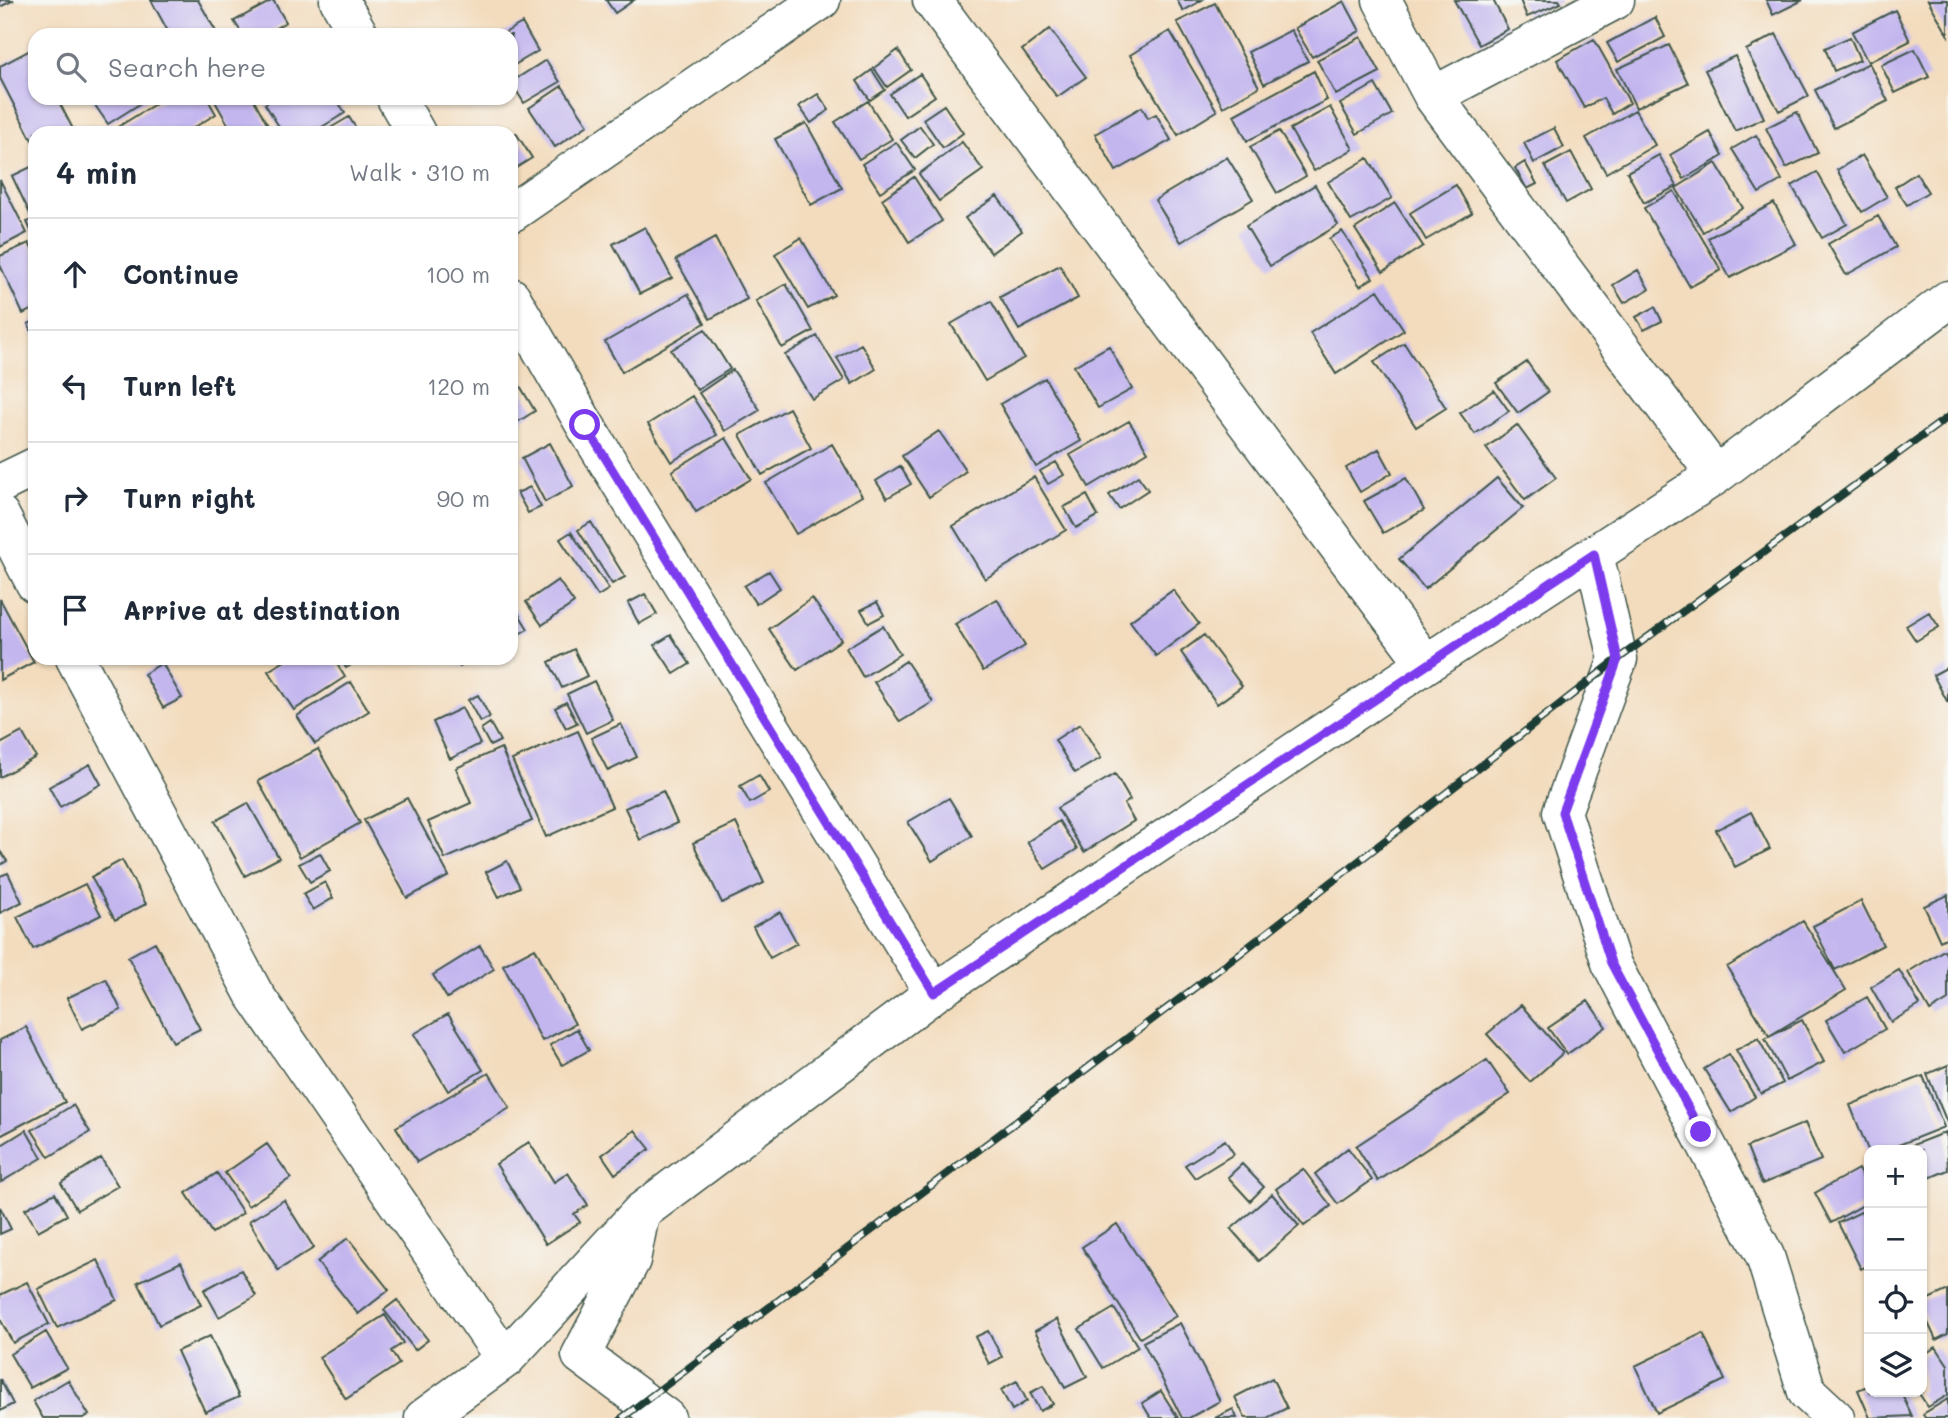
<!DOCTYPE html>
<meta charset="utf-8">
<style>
:root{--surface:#fff;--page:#f2f2f3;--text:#1f2937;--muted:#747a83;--line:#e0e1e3}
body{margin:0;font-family:Mali,sans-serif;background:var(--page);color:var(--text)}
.controls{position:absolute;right:21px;bottom:21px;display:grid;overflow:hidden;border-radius:14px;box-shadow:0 2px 5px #0004}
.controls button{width:63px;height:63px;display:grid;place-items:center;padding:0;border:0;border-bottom:2px solid var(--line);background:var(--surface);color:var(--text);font:35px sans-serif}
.stop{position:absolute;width:21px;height:21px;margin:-16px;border:5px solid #7c3aed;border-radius:50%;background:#fff}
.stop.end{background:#7c3aed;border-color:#fff;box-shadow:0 2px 7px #0008}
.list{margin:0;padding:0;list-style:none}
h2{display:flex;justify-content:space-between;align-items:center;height:91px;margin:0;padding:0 28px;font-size:30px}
h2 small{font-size:23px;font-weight:400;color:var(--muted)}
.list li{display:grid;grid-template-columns:46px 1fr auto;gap:21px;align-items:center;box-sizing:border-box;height:112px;padding:0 28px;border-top:2px solid var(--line)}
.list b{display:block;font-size:26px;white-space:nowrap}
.list em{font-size:23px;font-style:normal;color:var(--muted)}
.icon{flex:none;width:38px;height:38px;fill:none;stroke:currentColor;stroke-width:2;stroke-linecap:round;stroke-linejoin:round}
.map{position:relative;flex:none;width:1948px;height:1418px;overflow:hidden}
.search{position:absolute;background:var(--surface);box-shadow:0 2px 5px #0004;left:28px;top:28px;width:490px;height:77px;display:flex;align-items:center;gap:18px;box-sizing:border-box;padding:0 24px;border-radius:21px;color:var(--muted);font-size:26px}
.panel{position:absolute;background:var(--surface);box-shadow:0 2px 5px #0004;left:28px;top:126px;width:490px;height:539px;border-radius:21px}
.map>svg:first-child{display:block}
</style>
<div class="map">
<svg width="1948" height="1418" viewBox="0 0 1948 1418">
<rect width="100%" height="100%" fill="#f6f6f2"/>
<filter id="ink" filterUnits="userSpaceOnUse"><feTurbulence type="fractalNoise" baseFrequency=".0143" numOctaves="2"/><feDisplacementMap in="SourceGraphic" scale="14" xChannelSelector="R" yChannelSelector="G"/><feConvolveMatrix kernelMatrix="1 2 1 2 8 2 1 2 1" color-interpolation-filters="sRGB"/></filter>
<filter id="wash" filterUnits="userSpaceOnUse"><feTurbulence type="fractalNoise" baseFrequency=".00686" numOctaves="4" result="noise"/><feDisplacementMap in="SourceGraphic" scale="28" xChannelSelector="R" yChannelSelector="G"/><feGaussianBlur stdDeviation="1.57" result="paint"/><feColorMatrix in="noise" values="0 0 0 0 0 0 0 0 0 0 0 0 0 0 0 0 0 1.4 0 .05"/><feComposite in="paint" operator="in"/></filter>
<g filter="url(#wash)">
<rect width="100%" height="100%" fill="#f3dcbd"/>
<g id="blocks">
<path fill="#c3b6ef" d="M0,0H14L0,7Z
M151,0H198L218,35H170Z
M273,0L286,22L263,35H243L234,21Z
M606,0H634L615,13Z
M1177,0H1202L1183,11Z
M1454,0H1493L1508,29L1479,45Z
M1520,0H1559L1561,3L1527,17Z
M1766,0H1803L1773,15Z
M1928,0H1948V35Z
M1344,1L1360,31L1312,57L1295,28Z
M1215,3L1259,87L1223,107L1177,22Z
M1895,10L1910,41L1868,62L1852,32Z
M1655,17L1665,37L1618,62L1607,43Z
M522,23L538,51L511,67V35H501Z
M1050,29L1086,77L1057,97L1022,50Z
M1291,30L1308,61L1264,84L1248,52Z
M1170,31L1217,111L1178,135L1130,55Z
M1776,34L1809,96L1779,111L1746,50Z
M1361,37L1380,72L1336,95L1317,60Z
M1850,37L1860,60L1834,71L1825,48Z
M1594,39L1630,103L1612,114L1603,98L1584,108L1557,60Z
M1669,45L1688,83L1636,108L1617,69Z
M32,49L35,55V98H57L75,133H35V146L0,78V66Z
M1915,49L1929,77L1895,93L1881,65Z
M898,50L911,70L887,87L874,68Z
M1735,56L1764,118L1735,131L1705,70Z
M546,60L560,82L524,103L511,82Z
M1869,63L1888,101L1834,128L1815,90Z
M872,70L885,90L870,100L857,81Z
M1314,71L1327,100L1247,141L1234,115Z
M920,74L935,96L905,116L890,94Z
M1375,84L1392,114L1357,134L1340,104Z
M562,86L588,125L555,147L529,108Z
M818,94L829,110L811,123L799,106Z
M90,98H149L108,124Z
M165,98H207L216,114L185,133H108Z
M213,98H253L272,133H233Z
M274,98H336L345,113L312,133H283L265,104Z
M868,101L892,139L859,159L835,122Z
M944,105L963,133L943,148L923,119Z
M1142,107L1148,118L1156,114L1171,140L1116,171L1095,134Z
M1330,107L1353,149L1314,171L1290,129Z
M1635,110L1655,145L1606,173L1586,138Z
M1797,112L1818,153L1786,168L1766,128Z
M349,117L359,133H322Z
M806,123L842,188L811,205L775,139Z
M920,126L933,144L915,158L901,140Z
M1554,128L1564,147L1534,163L1524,143Z
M1279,131L1306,176L1277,193L1250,147Z
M1710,132L1723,156L1684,179L1670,155Z
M516,133L532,158L511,171V136Z
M1756,135L1782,180L1759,193L1732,149Z
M896,142L915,170L880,192L862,164Z
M962,142L983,170L939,201L919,174Z
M1571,152L1591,189L1566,203L1545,166Z
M1659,155L1677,186L1644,203L1627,172Z
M1862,155L1887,197L1862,212L1837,170Z
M1227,157L1253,199L1181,242L1155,200Z
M1368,158L1392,198L1351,221L1328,182Z
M1525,162L1537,184L1527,189L1515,168Z
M1716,163L1743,208L1703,232L1676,188Z
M35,165V214L31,216L12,176Z
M1817,172L1847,224L1822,238L1792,186Z
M1916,173L1928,192L1907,205L1895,187Z
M914,177L942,221L909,242L882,199Z
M0,180L27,233L0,247Z
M1315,185L1338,225L1270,266L1246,226Z
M1456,185L1472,213L1426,240L1410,213Z
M1674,191L1721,270L1690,287L1644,208Z
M997,196L1022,231L991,253L965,218Z
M1395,203L1423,246L1383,272L1355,229Z
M1774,203L1796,244L1730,278L1708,238Z
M1878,216L1896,247L1846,275L1828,244Z
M35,219V239L27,222Z
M645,227L672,278L640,294L613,244Z
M1342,231L1373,278L1360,286L1329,239Z
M715,238L747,299L710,319L676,260Z
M801,238L834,295L808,309L775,254Z
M29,243L35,255V308L23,314L0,265V256Z
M1060,265L1078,298L1019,330L1000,297Z
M1638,270L1649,289L1624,303L1613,285Z
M786,284L813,331L782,348L756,301Z
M1378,290L1404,330L1336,374L1310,333Z
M688,294L705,323L622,372L605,342Z
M991,301L1024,358L985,381L951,324Z
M1655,307L1662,321L1644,330L1636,317Z
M35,321V338L28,324Z
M705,329L730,369L697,390L671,350Z
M817,336L844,380L812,399L785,355Z
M1404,343L1446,408L1416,427L1374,362Z
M861,344L876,369L852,384L837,358Z
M1109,346L1132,389L1098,408L1074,366Z
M1527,362L1548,392L1518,413L1496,383Z
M733,370L760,410L725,431L699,393Z
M1045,378L1081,441L1036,467L1000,404Z
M520,386L535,411L511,426V392Z
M1494,390L1509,411L1475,434L1460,413Z
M692,396L717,435L671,462L648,424Z
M789,408L811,448L762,475L740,435Z
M1129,421L1148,452L1089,487L1070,455Z
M1517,425L1556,478L1525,500L1486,448Z
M939,431L966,471L929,497L902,456Z
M726,438L751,479L696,512L672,471Z
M550,443L573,486L545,502L522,458Z
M832,444L862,496L796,534L766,483Z
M1379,449L1392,473L1360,492L1346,468Z
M1056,462L1064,475L1048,484L1040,471Z
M900,466L911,484L887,498L876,481Z
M1138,476L1148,490L1119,509L1109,495Z
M1034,477L1066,530L985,579L953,526Z
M1406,478L1424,510L1383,533L1364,501Z
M1497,478L1523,508L1425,589L1399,559Z
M530,487L541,507L528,513L517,493Z
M1087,495L1098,516L1076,528L1064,507Z
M591,522L625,577L612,584L578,530Z
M571,532L609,589L598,596L560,539Z
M769,571L780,588L756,604L744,586Z
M558,580L574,603L542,625L526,602Z
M1173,590L1199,624L1156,656L1130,621Z
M645,594L657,614L639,624L628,603Z
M812,598L841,640L797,670L769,629Z
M0,599L34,662L0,680Z
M997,599L1025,646L983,671L955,624Z
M877,602L884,615L869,623L861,610Z
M515,608L528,629L519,634L511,621V610Z
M1929,612L1939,627L1916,641L1906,626Z
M883,626L900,654L863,677L846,648Z
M671,635L690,664L674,674L655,645Z
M1204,635L1242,686L1217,704L1181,652Z
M574,649L587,676L562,688L549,662Z
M290,658H333L345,677L294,710L268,671Z
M340,658H363L346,668Z
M454,658H475L460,667Z
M906,661L933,702L900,722L874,682Z
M162,663L182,698L163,708L144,674Z
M1948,667V703L1933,675Z
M594,681L613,720L586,733L567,694Z
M351,682L369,711L315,744L297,716Z
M478,695L490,717L480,722L468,700Z
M566,702L577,723L566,728L555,708Z
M462,708L480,744L450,759L433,722Z
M490,723L500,741L490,746L481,729Z
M621,724L637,757L608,771L591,738Z
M1080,724L1101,758L1075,773L1055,740Z
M578,731L612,807L546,837L512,760Z
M22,732L36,757L0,777V744Z
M501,748L532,821L445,859L428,822L471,803L456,768Z
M318,749L360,823L300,857L258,781Z
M90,764L101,784L60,807L49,787Z
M1115,774L1130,800L1124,804L1134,821L1084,852L1057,808Z
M759,775L769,792L750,803L740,786Z
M663,791L677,823L640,840L625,808Z
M407,798L449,876L407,898L364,820Z
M949,798L972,836L932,861L908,822Z
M248,803L279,858L245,876L215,821Z
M1751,812L1770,849L1735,867L1716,830Z
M1059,821L1077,849L1045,869L1027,842Z
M736,823L764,883L722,903L693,843Z
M0,851L7,861L0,865Z
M320,853L330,871L310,882L299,864Z
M122,860L146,904L115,920L91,877Z
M507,861L520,887L499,897L486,872Z
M8,873L22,902L0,913V876Z
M325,882L333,898L313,910L303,894Z
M85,884L101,915L33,949L17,917Z
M1948,895V937L1940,941L1924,906Z
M1861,901L1883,945L1835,970L1813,926Z
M780,912L797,943L770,958L753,927Z
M1803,921L1846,990L1769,1036L1727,967Z
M155,942L200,1029L173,1042L128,957Z
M480,946L494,969L447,998L433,975Z
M535,948L575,1024L542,1041L503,965Z
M1944,950L1948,958V1000L1930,1011L1908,972Z
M1899,970L1920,1005L1891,1022L1871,987Z
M106,979L121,1010L82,1029L67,998Z
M1867,997L1885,1029L1845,1052L1826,1020Z
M1588,1001L1606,1027L1567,1054L1548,1028Z
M1521,1005L1563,1053L1530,1082L1487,1034Z
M448,1014L483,1070L448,1091L414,1034Z
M1802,1020L1824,1062L1787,1081L1765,1039Z
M26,1027L65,1102L0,1136V1040Z
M577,1029L589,1050L562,1065L550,1045Z
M1758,1038L1783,1083L1761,1094L1736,1050Z
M1729,1054L1755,1097L1731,1112L1704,1069Z
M1487,1060L1510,1094L1378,1181L1356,1146Z
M1948,1065V1125L1927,1074Z
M489,1073L510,1108L417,1162L396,1127Z
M1923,1076L1944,1127L1886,1150H1868L1850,1105Z
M73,1105L90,1132L49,1157L32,1130Z
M1805,1123L1821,1160L1762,1184L1747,1147Z
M26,1130L42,1158L1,1182L0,1146Z
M635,1130L650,1149L615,1174L602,1155Z
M1946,1132L1948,1170L1922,1181V1150H1900Z
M1225,1140L1234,1154L1195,1178L1185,1165Z
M529,1142L554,1182L568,1173L588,1205L574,1214L580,1222L546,1244L496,1164Z
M267,1144L291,1178L248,1206L225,1173Z
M1348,1148L1372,1180L1338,1204L1315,1174Z
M101,1158L118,1186L77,1210L61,1183Z
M1242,1164L1264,1187L1250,1201L1228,1177Z
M1303,1169L1331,1206L1304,1226L1276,1189Z
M1858,1169L1869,1190V1202L1831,1223L1815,1193Z
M217,1173L243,1213L212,1233L186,1193Z
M55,1193L67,1215L38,1231L25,1209Z
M1272,1194L1299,1226L1259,1261L1231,1229Z
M284,1200L314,1248L278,1270L249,1221Z
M0,1207L11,1229L0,1234Z
M1869,1208V1265L1861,1269L1838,1223Z
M1117,1224L1176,1316L1140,1338L1082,1247Z
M348,1238L389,1290L358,1314L317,1262Z
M98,1260L117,1300L57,1328L38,1289Z
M181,1262L201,1305L159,1325L138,1282Z
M241,1270L256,1296L219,1317L204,1290Z
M27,1282L49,1324L13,1343L0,1319V1295Z
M1948,1290V1334L1936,1340L1922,1310V1302Z
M397,1300L428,1340L415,1350L384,1310Z
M1114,1308L1138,1347L1103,1368L1079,1329Z
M385,1315L403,1343L391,1351L399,1364L346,1399L319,1357Z
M1057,1319L1087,1377L1065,1388L1035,1331Z
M1180,1323L1220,1401L1189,1418H1182L1143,1342Z
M988,1331L1002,1357L989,1364L975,1337Z
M46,1332L67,1368L30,1388L10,1354Z
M1703,1333L1725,1380L1657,1413L1635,1366Z
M210,1336L239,1397L205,1412L177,1351Z
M1936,1347L1948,1365V1395L1928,1407L1918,1392H1922V1356Z
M1272,1378L1287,1408L1267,1418H1245L1235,1397Z
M0,1379L13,1404L0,1411Z
M68,1380L89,1415L83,1418H43L33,1401Z
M1017,1381L1027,1401L1012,1410L1001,1390Z
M1869,1385V1392H1901L1912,1416L1870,1418L1858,1390Z
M1043,1386L1053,1404L1040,1411L1030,1393Z
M1161,1391L1178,1418H1151L1142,1403Z
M1948,1399V1418H1925L1923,1414Z
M1233,1409L1237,1418H1215Z"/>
</g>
</g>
<g filter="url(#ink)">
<use href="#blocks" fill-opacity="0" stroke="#3f5549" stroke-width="2"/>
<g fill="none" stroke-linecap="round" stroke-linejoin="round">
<defs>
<path id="minor" d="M339,0L359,35
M932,0L1426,664
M1382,0L1433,96L1716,475
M1433,96L1615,0
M396,98L416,133
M511,213L821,0
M511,297L585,425L934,993
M0,484L35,467
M0,515L35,583
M1594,554L1618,659L1562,812L1611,963L1765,1256L1807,1392L1835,1418
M75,658L254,994L505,1359
M640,1214L631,1260L581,1355L666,1418
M424,1418L505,1359L641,1212L934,993L1426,664L1716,475L1948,300"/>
</defs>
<use href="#minor" stroke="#3f5549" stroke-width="41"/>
<use href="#minor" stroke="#fff" stroke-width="38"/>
<defs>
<path id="rail" d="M622,1418L1238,955L1618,659L1948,417"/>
</defs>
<use href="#rail" stroke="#1f3d34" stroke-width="8"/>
<use href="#rail" stroke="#f6f6f2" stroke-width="5" stroke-dasharray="16" stroke-linecap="butt"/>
</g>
</g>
<g fill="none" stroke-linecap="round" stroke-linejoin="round" filter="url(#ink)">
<path stroke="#7c3aed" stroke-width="9" d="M585,425L934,993L1594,554L1618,659L1562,812L1611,963L1701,1132"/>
</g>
</svg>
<div class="controls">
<button>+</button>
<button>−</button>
<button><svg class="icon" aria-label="locate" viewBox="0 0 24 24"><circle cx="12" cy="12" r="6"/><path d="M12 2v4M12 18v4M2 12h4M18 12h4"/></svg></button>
<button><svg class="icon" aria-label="layers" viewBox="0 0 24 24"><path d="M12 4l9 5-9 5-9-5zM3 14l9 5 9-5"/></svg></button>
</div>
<div class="stop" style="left:585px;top:425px"></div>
<div class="stop end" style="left:1701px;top:1132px"></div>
<div class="search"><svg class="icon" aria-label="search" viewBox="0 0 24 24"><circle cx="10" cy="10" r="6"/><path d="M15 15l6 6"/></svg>Search here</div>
<section class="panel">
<h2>4 min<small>Walk · 310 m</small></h2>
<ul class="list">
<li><svg class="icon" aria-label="ahead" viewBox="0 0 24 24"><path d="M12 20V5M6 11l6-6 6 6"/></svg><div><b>Continue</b></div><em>100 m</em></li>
<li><svg class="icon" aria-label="left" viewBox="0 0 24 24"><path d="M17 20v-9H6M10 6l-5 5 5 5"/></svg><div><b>Turn left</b></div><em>120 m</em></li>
<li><svg class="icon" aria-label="right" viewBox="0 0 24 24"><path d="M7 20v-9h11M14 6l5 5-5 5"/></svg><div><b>Turn right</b></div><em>90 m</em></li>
<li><svg class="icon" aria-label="arrive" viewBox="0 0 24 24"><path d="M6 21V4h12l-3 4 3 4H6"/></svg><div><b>Arrive at destination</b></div></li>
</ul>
</section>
</div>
